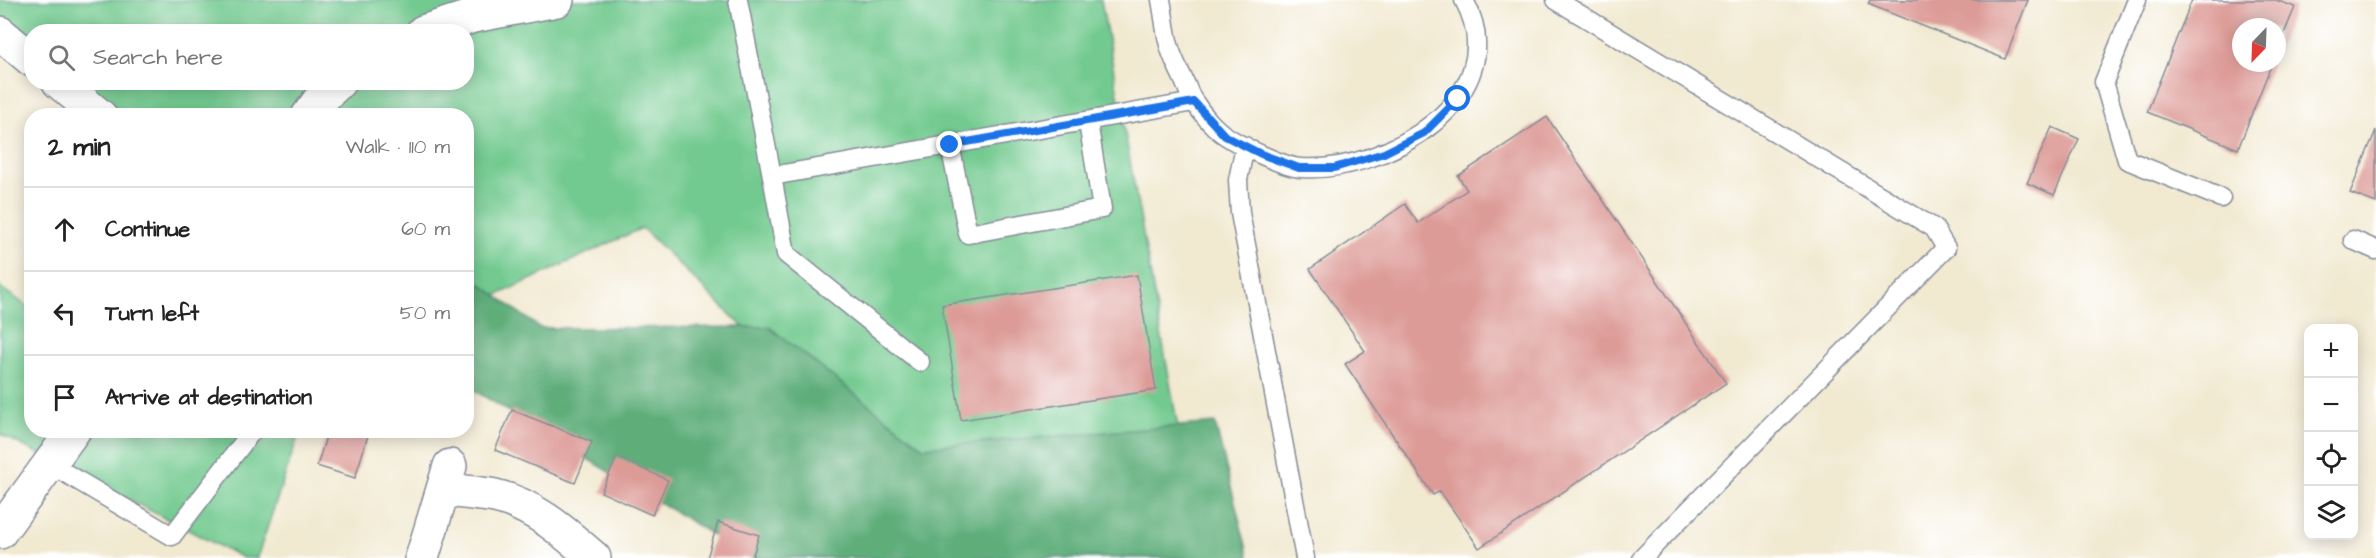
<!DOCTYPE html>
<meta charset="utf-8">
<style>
:root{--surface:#fff;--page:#f2f2f2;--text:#222;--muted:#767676;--line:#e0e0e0}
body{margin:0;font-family:"Architects Daughter",sans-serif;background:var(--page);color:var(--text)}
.controls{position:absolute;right:18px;bottom:18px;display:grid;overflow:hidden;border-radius:12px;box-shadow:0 3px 15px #0003}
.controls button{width:54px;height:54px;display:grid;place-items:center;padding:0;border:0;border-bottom:2px solid var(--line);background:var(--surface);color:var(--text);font:30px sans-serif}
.compass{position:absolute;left:2232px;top:18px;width:54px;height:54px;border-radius:50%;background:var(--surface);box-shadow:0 3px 15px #0003;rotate:203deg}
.stop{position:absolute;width:18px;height:18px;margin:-14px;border:4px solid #1a73e8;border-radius:50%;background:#fff}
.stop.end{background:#1a73e8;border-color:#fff;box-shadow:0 2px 6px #0008}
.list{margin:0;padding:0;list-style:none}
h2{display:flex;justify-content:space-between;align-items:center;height:78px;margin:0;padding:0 24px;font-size:26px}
h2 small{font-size:20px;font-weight:400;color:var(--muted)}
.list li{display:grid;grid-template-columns:39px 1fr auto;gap:18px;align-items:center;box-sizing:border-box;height:84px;padding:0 24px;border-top:2px solid var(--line)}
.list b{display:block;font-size:22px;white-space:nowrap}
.list em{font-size:20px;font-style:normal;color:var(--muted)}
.icon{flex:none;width:33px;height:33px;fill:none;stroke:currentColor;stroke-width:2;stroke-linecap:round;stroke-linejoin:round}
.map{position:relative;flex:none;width:2376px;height:558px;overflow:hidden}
.search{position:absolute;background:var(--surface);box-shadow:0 3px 15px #0003;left:24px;top:24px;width:450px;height:66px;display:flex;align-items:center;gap:15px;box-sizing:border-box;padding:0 21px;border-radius:24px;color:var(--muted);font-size:22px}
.panel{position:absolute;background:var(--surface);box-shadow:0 3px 15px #0003;left:24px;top:108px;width:450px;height:330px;border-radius:24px}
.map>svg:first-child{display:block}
</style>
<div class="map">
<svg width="2376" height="558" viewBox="0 0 2376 558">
<rect width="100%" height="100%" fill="#fff"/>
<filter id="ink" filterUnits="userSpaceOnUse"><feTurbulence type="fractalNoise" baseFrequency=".0167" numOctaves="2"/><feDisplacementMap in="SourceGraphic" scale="12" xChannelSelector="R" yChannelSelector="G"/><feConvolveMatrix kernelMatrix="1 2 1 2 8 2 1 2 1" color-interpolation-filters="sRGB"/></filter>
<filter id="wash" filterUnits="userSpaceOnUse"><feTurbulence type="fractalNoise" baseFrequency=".008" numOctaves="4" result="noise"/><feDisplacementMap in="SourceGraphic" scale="24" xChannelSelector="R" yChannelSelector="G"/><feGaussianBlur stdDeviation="1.35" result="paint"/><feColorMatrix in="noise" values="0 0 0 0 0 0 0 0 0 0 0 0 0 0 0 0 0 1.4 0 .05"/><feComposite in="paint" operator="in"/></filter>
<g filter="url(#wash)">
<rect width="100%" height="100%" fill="#f1e9d0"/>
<path fill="#73ca90" stroke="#477c77" stroke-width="1.5" d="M0,0H1101L1181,444L905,485L642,228L467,309L466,116L103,115L62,83L466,82V32H32L31,58L0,33Z
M0,287L31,309L32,430L300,431L257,558H243L0,434Z"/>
<path fill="#5eae7a" stroke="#3c6e6c" stroke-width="1.5" d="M466,273L540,328L769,327L923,447L1215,423L1249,558H751L467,386Z"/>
<g id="blocks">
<path fill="#dd9b97" d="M1870,0H2028L2005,59L1868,4Z
M2192,0H2276L2295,7L2277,51V27H2241V63H2272L2238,149L2147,112Z
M1547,117L1726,383L1479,548L1440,491L1433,495L1345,364L1365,351L1310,269L1405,204L1418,223L1467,190L1458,176Z
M2052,127L2079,139L2054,195L2027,183Z
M2376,130V203L2350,193Z
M1137,275L1156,390L961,420L942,305Z
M512,410L592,442L575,483L495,450Z
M328,430L369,432L355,478L317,466Z
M617,457L668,480L652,515L601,492Z
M718,522L759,535L752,558H707Z"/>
</g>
</g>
<g filter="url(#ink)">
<use href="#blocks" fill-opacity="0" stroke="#868c97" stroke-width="1.5"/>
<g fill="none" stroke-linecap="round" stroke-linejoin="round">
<defs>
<path id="lane" d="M738,0L772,176L1194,102
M1161,0C1164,15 1165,30 1169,45C1172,58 1180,71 1185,83C1188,89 1190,97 1195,103C1202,114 1215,129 1226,136C1241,146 1284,167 1301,168C1385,174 1517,97 1464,0
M1556,0L1934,228L1946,248L1642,558
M2137,0L2104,82L2127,160L2221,198
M950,145L968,234L1102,209L1088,122
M1245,146L1238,180L1240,213L1305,558
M772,176L786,254L920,362
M2353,240L2376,250
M50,464L172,536L253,430"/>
<path id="street" d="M423,32L473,16L557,0
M0,33L32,60
M59,82L100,116
M308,116L318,102L339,82
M443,489C460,492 478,493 495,496C534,505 565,533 594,558
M0,532L74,430
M422,558L450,466"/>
</defs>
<use href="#lane" stroke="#868c97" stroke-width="21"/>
<use href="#street" stroke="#868c97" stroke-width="36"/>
<use href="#lane" stroke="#fff" stroke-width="18"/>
<use href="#street" stroke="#fff" stroke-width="33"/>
</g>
</g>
<g fill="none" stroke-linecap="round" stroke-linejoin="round" filter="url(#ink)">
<path stroke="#1a73e8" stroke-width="8" d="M950,145L1194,102L1225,136L1261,154L1299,168H1334L1384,153L1424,133L1458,99"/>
</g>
</svg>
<div class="controls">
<button>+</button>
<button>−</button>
<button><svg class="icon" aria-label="locate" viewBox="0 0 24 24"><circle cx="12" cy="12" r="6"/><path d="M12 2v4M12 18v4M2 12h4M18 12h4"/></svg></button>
<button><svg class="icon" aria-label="layers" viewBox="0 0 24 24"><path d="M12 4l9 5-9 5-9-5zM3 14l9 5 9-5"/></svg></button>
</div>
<svg class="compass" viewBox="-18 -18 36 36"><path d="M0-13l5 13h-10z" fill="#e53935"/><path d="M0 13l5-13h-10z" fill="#767676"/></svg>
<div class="stop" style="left:1458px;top:99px"></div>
<div class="stop end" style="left:950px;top:145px"></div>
<div class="search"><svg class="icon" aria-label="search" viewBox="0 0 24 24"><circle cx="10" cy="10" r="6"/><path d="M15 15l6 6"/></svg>Search here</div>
<section class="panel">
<h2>2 min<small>Walk · 110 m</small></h2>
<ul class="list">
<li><svg class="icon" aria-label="ahead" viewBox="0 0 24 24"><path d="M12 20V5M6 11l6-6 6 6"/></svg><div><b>Continue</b></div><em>60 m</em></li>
<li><svg class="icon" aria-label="left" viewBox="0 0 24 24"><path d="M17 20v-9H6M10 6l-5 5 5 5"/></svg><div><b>Turn left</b></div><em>50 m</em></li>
<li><svg class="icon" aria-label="arrive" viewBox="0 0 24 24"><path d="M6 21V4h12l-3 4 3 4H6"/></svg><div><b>Arrive at destination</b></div></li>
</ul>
</section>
</div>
